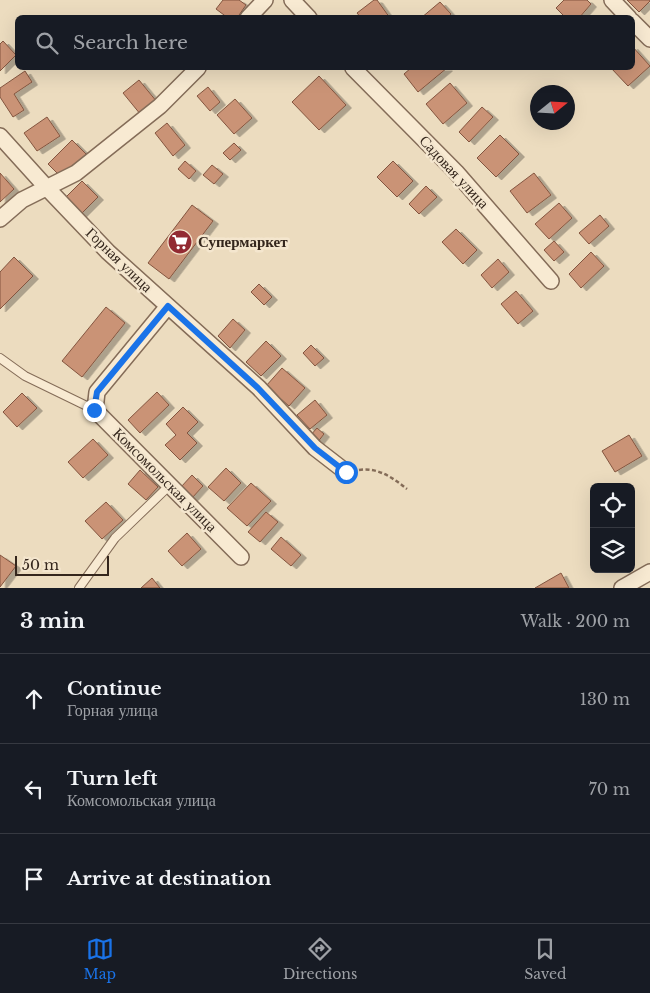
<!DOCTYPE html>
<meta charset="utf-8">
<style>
:root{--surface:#171b24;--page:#20242c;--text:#f1f3f6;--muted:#9ea1a6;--line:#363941;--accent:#1a73e8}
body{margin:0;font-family:"Libre Baskerville",serif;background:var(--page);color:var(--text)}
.controls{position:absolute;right:15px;bottom:15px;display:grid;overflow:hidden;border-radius:8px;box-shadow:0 5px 20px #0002}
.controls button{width:45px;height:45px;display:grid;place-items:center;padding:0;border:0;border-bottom:1px solid var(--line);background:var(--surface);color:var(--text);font:25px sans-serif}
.compass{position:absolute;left:530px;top:85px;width:45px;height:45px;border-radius:50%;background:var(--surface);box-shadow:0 5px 20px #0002;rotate:72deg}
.scale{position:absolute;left:15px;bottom:12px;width:94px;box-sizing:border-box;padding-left:5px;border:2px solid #34261c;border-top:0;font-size:14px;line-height:18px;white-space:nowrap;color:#34261c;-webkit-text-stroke:4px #f4e6ce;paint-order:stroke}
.stop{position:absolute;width:15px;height:15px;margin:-11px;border:4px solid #1a73e8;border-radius:50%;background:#fff}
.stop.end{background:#1a73e8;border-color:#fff;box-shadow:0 1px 5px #0008}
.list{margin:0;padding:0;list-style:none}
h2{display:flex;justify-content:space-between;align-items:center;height:65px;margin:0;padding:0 20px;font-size:21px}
h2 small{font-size:16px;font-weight:400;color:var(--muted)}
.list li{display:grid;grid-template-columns:32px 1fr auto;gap:15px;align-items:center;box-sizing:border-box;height:90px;padding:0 20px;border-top:1px solid var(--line)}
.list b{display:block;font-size:19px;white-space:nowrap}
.list p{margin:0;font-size:16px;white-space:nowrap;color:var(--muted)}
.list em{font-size:16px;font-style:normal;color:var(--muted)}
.icon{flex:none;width:28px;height:28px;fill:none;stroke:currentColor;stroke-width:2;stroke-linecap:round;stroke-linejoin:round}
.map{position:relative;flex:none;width:650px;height:588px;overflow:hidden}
.search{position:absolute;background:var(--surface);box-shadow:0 5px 20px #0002;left:15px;right:15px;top:15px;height:55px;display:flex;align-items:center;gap:12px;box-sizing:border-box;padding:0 18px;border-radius:8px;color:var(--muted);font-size:19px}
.sheet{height:335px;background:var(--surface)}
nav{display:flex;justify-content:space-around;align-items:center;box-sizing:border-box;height:70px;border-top:1px solid var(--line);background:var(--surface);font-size:14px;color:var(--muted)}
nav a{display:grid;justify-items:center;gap:2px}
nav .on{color:var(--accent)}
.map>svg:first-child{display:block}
</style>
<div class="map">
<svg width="650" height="588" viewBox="0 0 650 588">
<defs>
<filter id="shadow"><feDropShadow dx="5.5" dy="3" stdDeviation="0" flood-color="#0004"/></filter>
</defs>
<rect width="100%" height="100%" fill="#ecdcbf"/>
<path fill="#ca9376" stroke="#83553f" filter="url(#shadow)" d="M223,0H239L246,5L237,18H228L216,9Z
M374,0H377L390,18H361L357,13Z
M564,0H587L591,4L579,18H566L556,8Z
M627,0H650V1L639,12Z
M440,2L451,14L447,18H421Z
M3,41L16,55L0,71V44Z
M632,46L650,66L628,86L611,68H632Z
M411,68H447L418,92L404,74Z
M25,71L32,82L14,94L24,110L13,117L0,97V88Z
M319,76L346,105L319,130L292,102Z
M139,80L157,102L141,115L123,93Z
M450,83L467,103L443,124L426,104Z
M208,87L220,102L210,111L197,96Z
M235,99L252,118L234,134L217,115Z
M482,107L493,117L469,142L459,132Z
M47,117L60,136L37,151L24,133Z
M167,123L185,145L173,156L155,133Z
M500,135L519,154L496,177L477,158Z
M72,140L86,154L62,178L48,164Z
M234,143L241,150L230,160L223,153Z
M185,161L196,171L189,179L178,169Z
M393,161L413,181L397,197L377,177Z
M212,165L223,174L214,184L203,175Z
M0,173L14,189L0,202Z
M534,173L551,195L527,213L510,191Z
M82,181L98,197L81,214L65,198Z
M426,186L437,197L419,214L409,204Z
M559,203L572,218L549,239L535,224Z
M192,205L213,221L169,279L148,263Z
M600,215L609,226L589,244L579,233Z
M456,229L477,250L463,264L442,242Z
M554,241L564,252L554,261L544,250Z
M591,252L604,266L581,288L569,274Z
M14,257L33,276L0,309V272Z
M498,259L509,272L492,288L481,275Z
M259,284L272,297L264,305L251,292Z
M516,291L533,311L518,324L501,304Z
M106,307L125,323L82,377L62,361Z
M233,319L245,330L230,348L218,336Z
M266,341L281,356L261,376L246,362Z
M311,345L324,358L315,366L303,353Z
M282,368L305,388L289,406L266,386Z
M157,392L169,405L140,433L128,420Z
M22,393L37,408L17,427L3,412Z
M315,400L327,415L310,429L297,415Z
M183,407L198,422L187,433L197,443L180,460L165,445L176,435L166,424Z
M317,428L324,434L317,443L309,437Z
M629,435L642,456L615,472L602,451Z
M93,439L108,455L83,478L68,462Z
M226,468L241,483L224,501L208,487Z
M140,470L158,487L146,500L128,484Z
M192,475L203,486L192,498L181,487Z
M251,483L271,501L247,526L227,508Z
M106,502L123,520L102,539L85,521Z
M266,512L278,522L260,542L248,532Z
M187,533L201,549L182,566L168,551Z
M281,537L301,555L291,566L271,549Z
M0,555L16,566L0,587Z
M561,573L569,588H535Z
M152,578L160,588H141Z"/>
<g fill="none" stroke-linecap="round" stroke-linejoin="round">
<defs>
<path id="service" d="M0,358L25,376L95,410
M79,588L115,538L170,485"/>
<path id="minor" d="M292,0L309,18
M612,0L629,18
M248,18L265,0
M632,21L650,39
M353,68L456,172L551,281
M0,136L47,188L108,252L259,388L315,448L346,472
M0,219L22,200L76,173L160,106L198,68
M168,306L97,392L95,410L241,557
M622,588L650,572"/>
</defs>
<use href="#service" stroke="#846c58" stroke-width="10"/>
<use href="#minor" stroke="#846c58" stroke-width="18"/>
<path stroke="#846c58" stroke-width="2.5" stroke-dasharray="4 2.5" stroke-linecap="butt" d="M359,470C378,467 393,478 407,489"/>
<use href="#service" stroke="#f8ead2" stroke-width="8"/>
<use href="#minor" stroke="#f8ead2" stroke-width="15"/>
</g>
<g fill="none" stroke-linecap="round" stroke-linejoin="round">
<path stroke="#1a73e8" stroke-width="6" d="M94,410L97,392L168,306L258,388L315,448L346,472"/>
</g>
<defs>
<symbol id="supermarket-disc" viewBox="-11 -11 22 22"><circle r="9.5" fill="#922a32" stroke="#f4e6ce"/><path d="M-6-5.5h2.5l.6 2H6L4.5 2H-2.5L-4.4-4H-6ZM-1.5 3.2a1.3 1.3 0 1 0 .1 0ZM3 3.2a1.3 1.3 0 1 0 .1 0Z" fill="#fff"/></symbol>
</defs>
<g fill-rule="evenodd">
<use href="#supermarket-disc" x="166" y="228" width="28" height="28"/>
</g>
<g text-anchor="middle" stroke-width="5" stroke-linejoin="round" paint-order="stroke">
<g font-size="15" fill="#34261c" stroke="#f4e6ce">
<text transform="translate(454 172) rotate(47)" y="5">Садовая улица</text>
<text transform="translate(119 260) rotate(44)" y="5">Горная улица</text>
<text transform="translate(165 480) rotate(45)" y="5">Комсомольская улица</text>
</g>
<g font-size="15" font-weight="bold" fill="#34261c" stroke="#f4e6ce" text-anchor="start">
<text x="198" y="247">Супермаркет</text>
</g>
</g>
</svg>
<div class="controls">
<button><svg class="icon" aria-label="locate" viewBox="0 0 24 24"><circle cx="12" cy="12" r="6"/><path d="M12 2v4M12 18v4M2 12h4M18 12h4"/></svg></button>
<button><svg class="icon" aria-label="layers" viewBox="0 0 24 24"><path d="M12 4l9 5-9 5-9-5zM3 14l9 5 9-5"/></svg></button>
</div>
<svg class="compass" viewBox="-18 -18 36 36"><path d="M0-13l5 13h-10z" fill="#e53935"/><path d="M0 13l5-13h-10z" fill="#9ea1a6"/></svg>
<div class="scale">50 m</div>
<div class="stop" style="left:346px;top:472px"></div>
<div class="stop end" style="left:94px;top:410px"></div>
<div class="search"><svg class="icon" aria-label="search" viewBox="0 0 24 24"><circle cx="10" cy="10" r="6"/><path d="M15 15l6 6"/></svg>Search here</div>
</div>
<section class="sheet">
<h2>3 min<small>Walk · 200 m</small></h2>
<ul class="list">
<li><svg class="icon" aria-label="ahead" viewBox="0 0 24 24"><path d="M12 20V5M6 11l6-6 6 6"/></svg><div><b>Continue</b><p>Горная улица</p></div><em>130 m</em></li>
<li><svg class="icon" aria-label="left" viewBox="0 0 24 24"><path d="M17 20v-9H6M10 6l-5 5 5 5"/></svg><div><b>Turn left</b><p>Комсомольская улица</p></div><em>70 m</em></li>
<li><svg class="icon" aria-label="arrive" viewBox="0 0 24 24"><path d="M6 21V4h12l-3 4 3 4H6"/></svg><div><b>Arrive at destination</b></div></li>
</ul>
</section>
<nav>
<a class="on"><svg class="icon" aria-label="map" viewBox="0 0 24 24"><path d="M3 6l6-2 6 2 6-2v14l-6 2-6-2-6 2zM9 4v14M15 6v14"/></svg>Map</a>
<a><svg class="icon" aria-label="directions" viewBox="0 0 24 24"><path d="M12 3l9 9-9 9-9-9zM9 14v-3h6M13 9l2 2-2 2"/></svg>Directions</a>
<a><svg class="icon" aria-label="saved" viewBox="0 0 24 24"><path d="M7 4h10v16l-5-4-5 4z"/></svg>Saved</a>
</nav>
